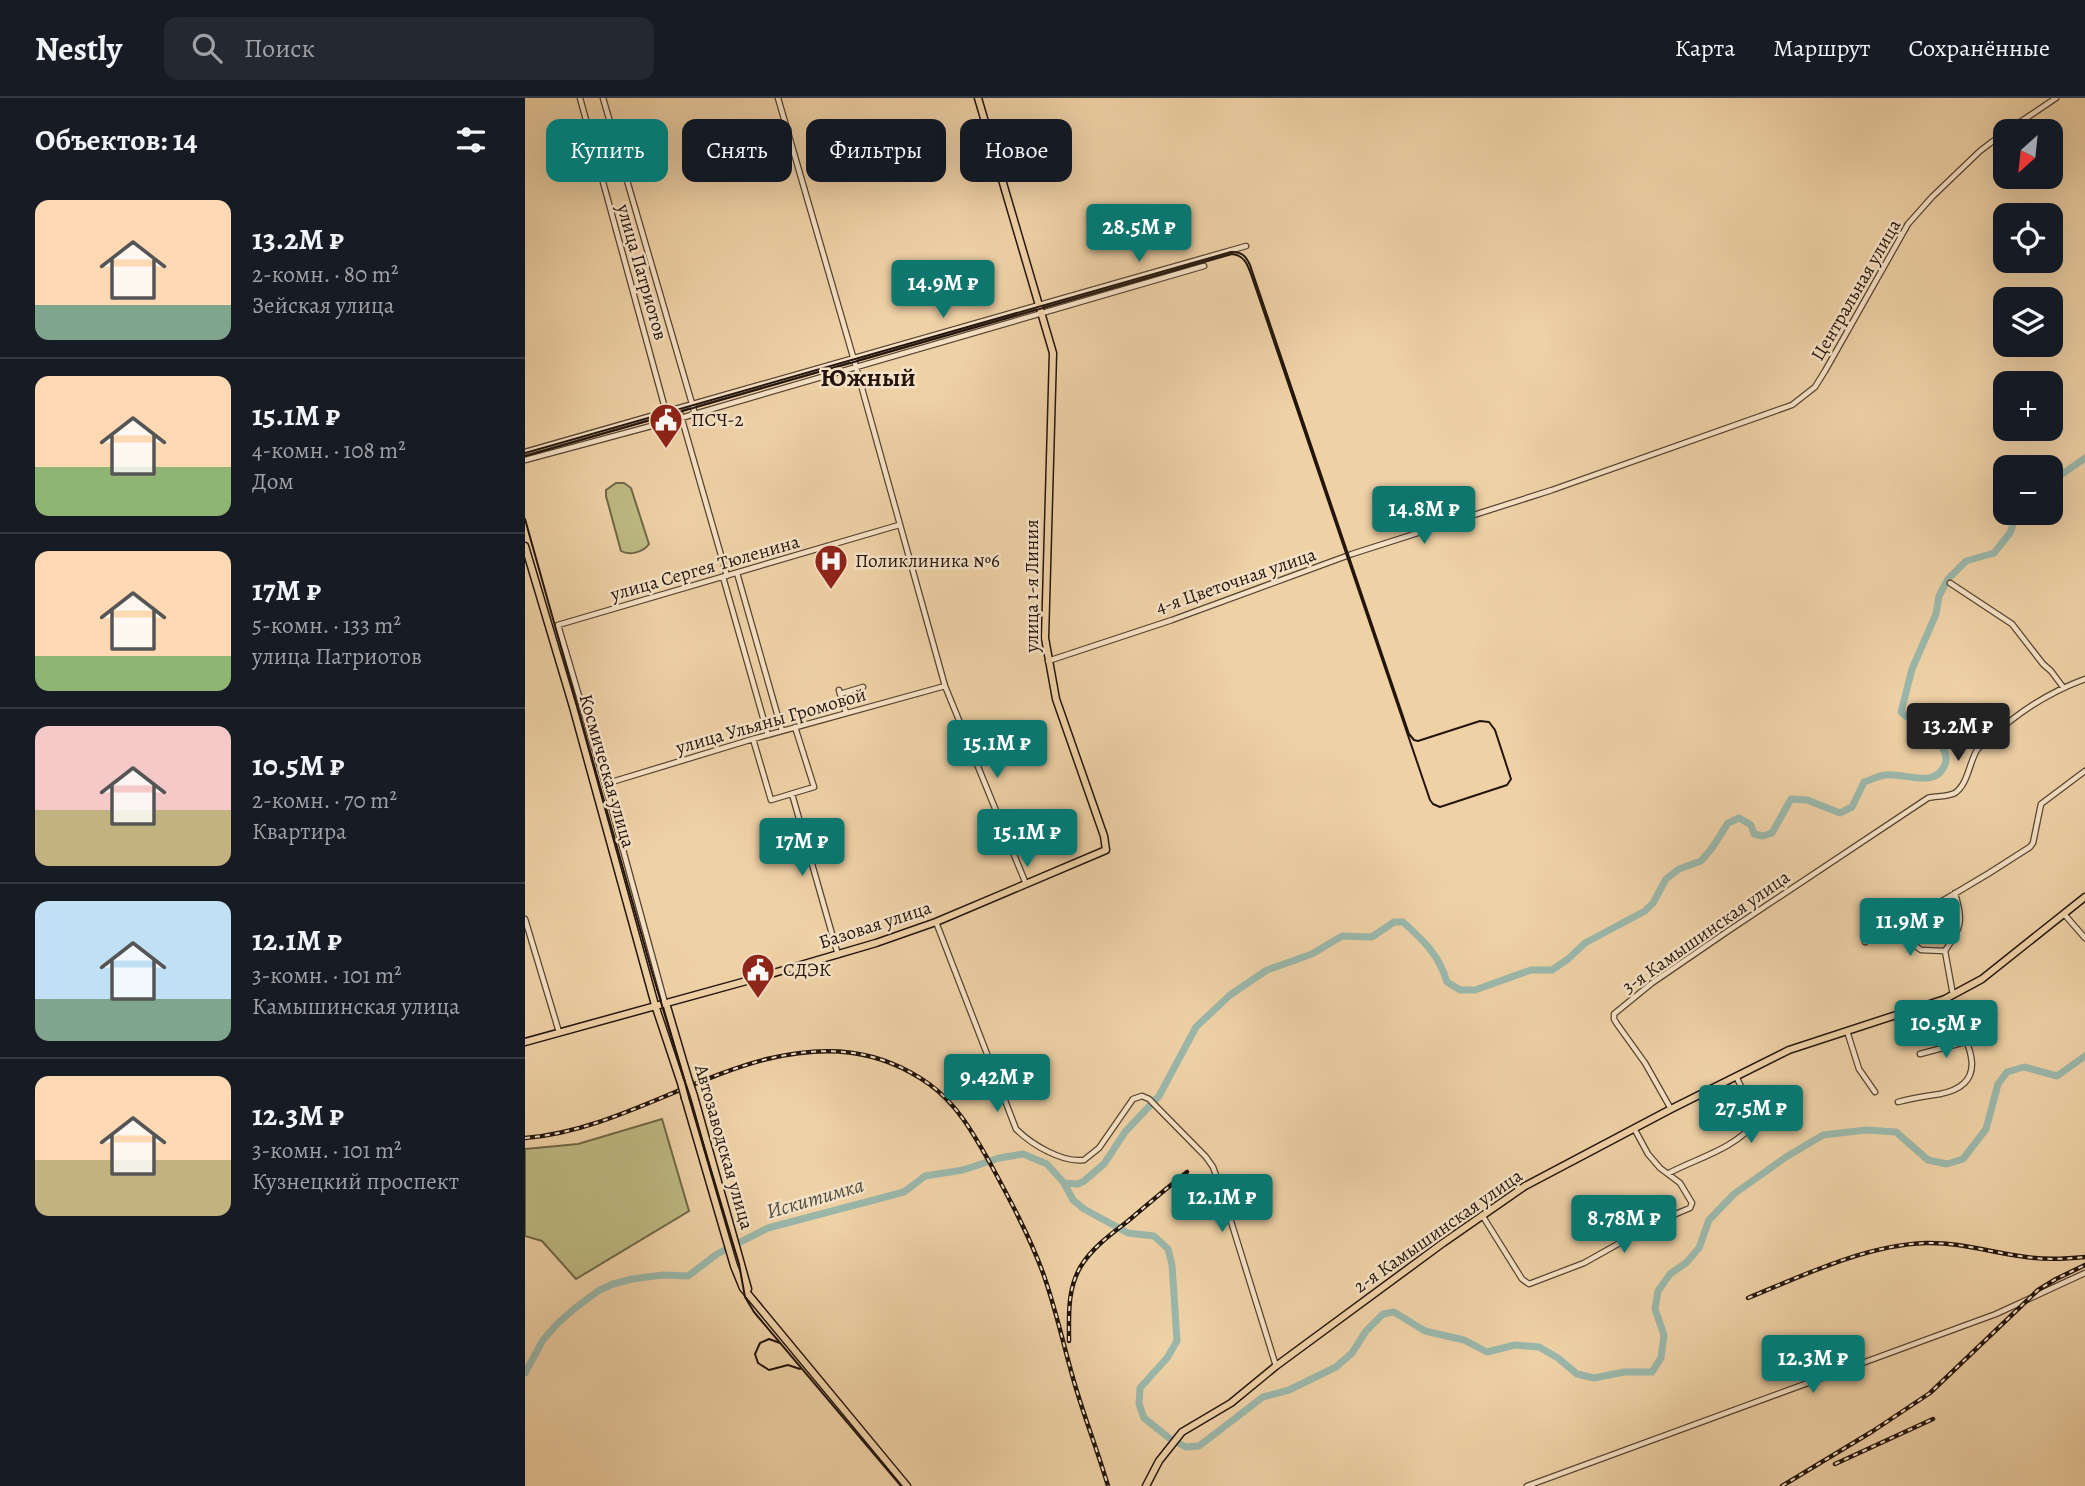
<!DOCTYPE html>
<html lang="ru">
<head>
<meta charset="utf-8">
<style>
  :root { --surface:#171b24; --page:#242831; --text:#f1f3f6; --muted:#9ea1a6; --line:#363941; --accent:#0f766e }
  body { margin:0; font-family:Alegreya,serif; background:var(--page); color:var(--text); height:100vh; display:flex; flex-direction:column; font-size:26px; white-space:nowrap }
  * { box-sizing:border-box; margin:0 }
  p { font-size:23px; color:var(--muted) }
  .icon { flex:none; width:38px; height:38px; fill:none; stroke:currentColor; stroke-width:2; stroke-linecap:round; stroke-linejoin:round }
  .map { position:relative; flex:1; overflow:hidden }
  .details { display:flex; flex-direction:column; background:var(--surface); width:525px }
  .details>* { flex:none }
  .guide { position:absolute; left:21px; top:21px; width:665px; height:63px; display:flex; gap:14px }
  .needle { width:46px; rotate:207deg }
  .tools { position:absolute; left:1468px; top:21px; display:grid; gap:14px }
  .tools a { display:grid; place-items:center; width:70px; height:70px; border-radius:14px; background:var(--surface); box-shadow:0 7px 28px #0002; font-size:35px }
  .price { position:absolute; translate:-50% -60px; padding:0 16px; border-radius:7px; background:var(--accent); color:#fff; font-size:23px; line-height:46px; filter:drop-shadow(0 2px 4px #0008) }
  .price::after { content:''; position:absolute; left:50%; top:42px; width:21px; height:16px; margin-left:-10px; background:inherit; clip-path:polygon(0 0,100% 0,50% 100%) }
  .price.on { background:#222; color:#fff }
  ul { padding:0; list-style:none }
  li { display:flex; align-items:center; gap:21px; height:175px; padding:0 35px }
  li+li { border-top:2px solid var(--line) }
  li span { display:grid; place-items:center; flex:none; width:196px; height:140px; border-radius:14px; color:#555 }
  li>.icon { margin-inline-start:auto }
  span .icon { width:84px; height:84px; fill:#fffc; stroke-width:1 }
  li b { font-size:30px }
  h2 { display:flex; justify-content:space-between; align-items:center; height:84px; padding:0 35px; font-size:30px }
  .chip { padding:0 24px; border-radius:14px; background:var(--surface); box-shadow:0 7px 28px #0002; font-size:24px; line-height:63px }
  .chip.on { background:var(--accent); color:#fff }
  header { display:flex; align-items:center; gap:42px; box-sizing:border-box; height:98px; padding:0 35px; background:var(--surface); border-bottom:2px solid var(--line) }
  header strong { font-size:33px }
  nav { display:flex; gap:38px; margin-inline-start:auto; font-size:24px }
  .search { width:490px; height:63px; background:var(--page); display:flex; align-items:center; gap:18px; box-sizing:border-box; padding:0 24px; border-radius:14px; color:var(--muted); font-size:26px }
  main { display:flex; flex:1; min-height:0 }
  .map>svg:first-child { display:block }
</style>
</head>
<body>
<header>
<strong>Nestly</strong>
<div class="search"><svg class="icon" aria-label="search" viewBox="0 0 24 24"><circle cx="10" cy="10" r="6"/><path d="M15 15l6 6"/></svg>Поиск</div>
<nav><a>Карта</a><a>Маршрут</a><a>Сохранённые</a></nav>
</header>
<main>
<section class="details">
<h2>Объектов: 14<svg class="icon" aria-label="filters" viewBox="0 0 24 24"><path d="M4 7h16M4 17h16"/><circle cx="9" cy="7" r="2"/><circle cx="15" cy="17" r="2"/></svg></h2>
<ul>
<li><span style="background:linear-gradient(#ffd9b3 75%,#7fa58c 0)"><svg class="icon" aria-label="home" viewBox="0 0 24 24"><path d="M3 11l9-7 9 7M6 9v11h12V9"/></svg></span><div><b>13.2M ₽</b><p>2-комн. · 80 m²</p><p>Зейская улица</p></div></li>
<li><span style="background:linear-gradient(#ffd9b3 65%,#8fb573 0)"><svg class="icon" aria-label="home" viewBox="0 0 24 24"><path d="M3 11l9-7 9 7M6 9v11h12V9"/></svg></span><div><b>15.1M ₽</b><p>4-комн. · 108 m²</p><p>Дом</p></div></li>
<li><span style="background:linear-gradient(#ffd9b3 75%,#8fb573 0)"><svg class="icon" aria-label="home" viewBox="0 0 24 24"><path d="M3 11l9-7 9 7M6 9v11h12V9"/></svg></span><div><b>17M ₽</b><p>5-комн. · 133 m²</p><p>улица Патриотов</p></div></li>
<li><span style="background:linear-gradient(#f6c9c9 60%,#c2b280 0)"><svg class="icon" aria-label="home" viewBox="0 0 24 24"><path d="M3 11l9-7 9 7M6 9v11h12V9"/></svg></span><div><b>10.5M ₽</b><p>2-комн. · 70 m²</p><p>Квартира</p></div></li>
<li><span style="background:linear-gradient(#bfe0f5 70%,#7fa58c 0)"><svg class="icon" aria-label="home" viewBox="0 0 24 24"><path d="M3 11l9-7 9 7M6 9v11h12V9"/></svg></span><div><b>12.1M ₽</b><p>3-комн. · 101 m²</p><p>Камышинская улица</p></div></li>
<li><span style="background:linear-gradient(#ffd9b3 60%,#c2b280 0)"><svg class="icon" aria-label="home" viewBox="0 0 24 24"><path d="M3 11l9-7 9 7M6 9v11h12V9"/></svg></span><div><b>12.3M ₽</b><p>3-комн. · 101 m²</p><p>Кузнецкий проспект</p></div></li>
</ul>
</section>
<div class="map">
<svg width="1560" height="1388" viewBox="0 0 1560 1388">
  <rect width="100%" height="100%" fill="#efd1a6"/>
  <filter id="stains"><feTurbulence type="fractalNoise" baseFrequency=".00286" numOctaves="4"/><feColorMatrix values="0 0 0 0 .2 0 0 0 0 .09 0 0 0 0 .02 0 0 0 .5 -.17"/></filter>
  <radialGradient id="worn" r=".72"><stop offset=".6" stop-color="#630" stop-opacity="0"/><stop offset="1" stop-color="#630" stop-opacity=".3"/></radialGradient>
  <!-- green -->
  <path fill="#beba83" stroke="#706848" stroke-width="2" d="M91,385H99L106,390L124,446C119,454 104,458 96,453L81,398V392Z
    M137,1021L164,1113L51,1181L17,1143L0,1138V1051L53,1046Z"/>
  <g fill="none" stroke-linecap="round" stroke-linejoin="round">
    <!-- river -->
    <path stroke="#9ab7aa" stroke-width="7" d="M1526,384L1560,360
      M539,1085L553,1086L559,1083L579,1066L600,1034L634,998L671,929L705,897L742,872L787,856L817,838L847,839L869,824H878C899,843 914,857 922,884L935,892H950L1006,872H1027L1043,861L1060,845L1120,813L1128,805L1141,781L1154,771L1176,763L1187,750L1203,725L1214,720L1226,727L1229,736L1238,738L1247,735L1266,701L1282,702L1315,715L1327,709L1339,684C1345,682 1353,678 1360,677C1378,674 1411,692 1420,666C1424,656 1415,645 1407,638C1397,629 1386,623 1376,614L1387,571L1411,516L1414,498L1423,481L1441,463L1469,455L1485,435L1492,415
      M0,1275L18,1242L32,1226L49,1211L73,1193L88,1186L107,1181L138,1177L163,1178L192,1156L243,1130L379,1094L400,1078L438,1072L474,1060L498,1056L522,1066L539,1085L548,1102L559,1111L603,1135L629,1138L643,1151L647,1167L652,1243L642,1260L615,1290L614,1306L619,1320L644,1340L661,1349L674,1348L738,1299L764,1292L811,1269L827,1255L841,1233L858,1216L869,1214L900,1233L939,1242L962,1254L990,1247L1014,1249L1033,1260L1052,1276L1069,1280L1099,1274H1127L1136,1260L1139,1237L1130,1211L1133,1193L1145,1176L1161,1165L1174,1150L1184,1122L1209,1096L1261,1059L1298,1037L1341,1032L1371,1034L1403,1062L1422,1066L1438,1061L1461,1031L1473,986L1482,974L1499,969L1532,978L1560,958"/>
    <defs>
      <path id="minor" d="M55,0L141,314
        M78,0L170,316
        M253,0L331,269L420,588L501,786
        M1482,33L1531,0
        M154,311L202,478
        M0,354L721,148
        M0,362L156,320L679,168
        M212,475L257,633
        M198,479L243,637
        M1425,485L1487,526L1518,566L1526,573L1538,589
        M523,563L647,522L827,456L1027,392L1267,307L1290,289L1300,273L1383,126L1407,99L1455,53L1480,34
        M314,592L321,615
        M315,596L338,589
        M228,641L246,702L289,689L270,629
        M80,686L228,641L420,588
        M267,696L313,857
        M1539,816L1560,840
        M0,821L34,934
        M411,824L491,1031C506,1046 537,1065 559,1062L574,1050L608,1001L617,998L624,1001L681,1059L688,1069L695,1088L751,1268
        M1377,826L1392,849L1396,852L1420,853
        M1340,844C1397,816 1452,784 1505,749L1508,745L1516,706L1560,673
        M1428,897L1420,853C1437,827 1438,825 1430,795
        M140,905L80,686L33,527L374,427
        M1322,933L1334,971L1350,994
        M1395,956L1440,944
        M1373,1004C1387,1000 1401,998 1415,996C1474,984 1436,934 1420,901
        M1146,1011L1120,965L1092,926L1089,921V916L1127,885L1203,833L1403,700C1411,698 1422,699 1430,695C1443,686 1444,665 1452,652C1455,648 1460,644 1464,641C1492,615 1524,594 1560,581
        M1144,1075C1175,1059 1209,1051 1232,1023L1211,978
        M957,1117L997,1181L1004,1186L1059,1165L1134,1123L1165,1110L1167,1105L1155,1085L1135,1070L1123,1056L1110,1032
        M1002,1388L1471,1216L1560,1175"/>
      <path id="major" d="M0,448L48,609L130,907L156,985
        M141,905L164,983
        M0,944L225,882L351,845L411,824L581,752L579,738L531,601L520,540L528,255L453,0
        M169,998L223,1191
        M160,1000L209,1168L218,1190L382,1388
        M621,1388L634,1363L657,1334L706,1305L751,1268L918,1145L1000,1088L1146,1011L1264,952L1420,901L1457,881L1560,799"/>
    </defs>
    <!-- minor casing -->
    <use href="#minor" stroke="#564432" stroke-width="7"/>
    <!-- major casing -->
    <use href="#major" stroke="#23150c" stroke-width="9"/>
    <!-- minor -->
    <use href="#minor" stroke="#f5e1c5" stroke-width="4.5"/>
    <!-- major -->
    <use href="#major" stroke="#efd1a6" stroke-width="6"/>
    <!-- tram -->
    <path stroke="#23150c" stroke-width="2" d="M0,355L706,154C716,153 721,158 725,167L884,636L889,642L893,643L955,623L964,624L970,632L986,681L982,687L979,688L915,709L908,706L905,702L727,179C723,168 720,157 707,156L0,358
      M0,421L127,874L214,1166L220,1199L229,1214L376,1388
      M255,1245L244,1241L235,1245L230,1256L233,1265L244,1272L263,1267L275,1271"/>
    <defs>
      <path id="rail" d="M0,1040C85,1033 160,982 242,961C301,947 353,950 404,986C432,1006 448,1035 465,1065C484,1100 504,1137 518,1175C531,1211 539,1250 550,1287C560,1321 573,1354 583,1388
        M1223,1200C1279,1177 1341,1147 1401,1145C1435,1144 1468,1155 1501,1159C1521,1162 1540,1161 1560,1159
        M544,1243C544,1218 542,1191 556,1168C567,1150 586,1136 603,1123C623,1106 642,1090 662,1074
        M1310,1366L1408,1321
        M1257,1388L1348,1333L1405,1295L1513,1192L1531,1181L1560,1167"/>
    </defs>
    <!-- rail casing -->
    <use href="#rail" stroke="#23150c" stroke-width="4.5"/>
    <!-- rail -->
    <use href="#rail" stroke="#f5e1c5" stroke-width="2" stroke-dasharray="5" stroke-linecap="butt"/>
    <defs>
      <path id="major-bridge" d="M164,983L169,998
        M156,985L160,1000"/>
    </defs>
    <!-- major-bridge casing -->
    <use href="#major-bridge" stroke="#23150c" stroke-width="9" stroke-linecap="butt"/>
    <!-- major-bridge -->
    <use href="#major-bridge" stroke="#efd1a6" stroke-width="6"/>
  </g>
  <!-- icons -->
  <defs>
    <symbol id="civic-pin" viewBox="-11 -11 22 30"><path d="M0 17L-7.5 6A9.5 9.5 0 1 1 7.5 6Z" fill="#8f2418" stroke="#f5e1c5"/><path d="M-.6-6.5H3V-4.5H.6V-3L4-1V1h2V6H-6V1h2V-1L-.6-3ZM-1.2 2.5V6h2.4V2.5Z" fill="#fff"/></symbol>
    <symbol id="hospital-pin" viewBox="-11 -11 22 30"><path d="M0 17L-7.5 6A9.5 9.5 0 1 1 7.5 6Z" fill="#8f2418" stroke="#f5e1c5"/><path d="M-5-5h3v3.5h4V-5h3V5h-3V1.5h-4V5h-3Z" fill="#fff"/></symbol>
  </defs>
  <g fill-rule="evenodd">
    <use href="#civic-pin" x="122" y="303" width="38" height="52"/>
    <use href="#hospital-pin" x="287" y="444" width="38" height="52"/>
    <use href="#civic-pin" x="214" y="853" width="38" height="52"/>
  </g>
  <g text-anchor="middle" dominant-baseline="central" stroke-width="5" stroke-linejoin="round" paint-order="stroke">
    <!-- street labels -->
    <g font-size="19" fill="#23150c" stroke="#f5e1c5">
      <text transform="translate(117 174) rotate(74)">улица Патриотов</text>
      <text transform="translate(1331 192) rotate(-60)">Центральная улица</text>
      <text transform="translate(180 470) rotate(-16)">улица Сергея Тюленина</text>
      <text transform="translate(711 483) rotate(-19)">4-я Цветочная улица</text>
      <text transform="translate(507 488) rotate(-90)">улица 1-я Линия</text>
      <text transform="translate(246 623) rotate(-16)">улица Ульяны Громовой</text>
      <text transform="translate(82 673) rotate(74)">Космическая улица</text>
      <text transform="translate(350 827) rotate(-18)">Базовая улица</text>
      <text transform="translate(1181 834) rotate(-35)">3-я Камышинская улица</text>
      <text transform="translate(199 1049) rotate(74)">Автозаводская улица</text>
      <text transform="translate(913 1133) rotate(-35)">2-я Камышинская улица</text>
    </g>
    <!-- poi labels -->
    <g font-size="19" fill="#23150c" stroke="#f5e1c5" text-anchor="start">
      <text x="166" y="322">ПСЧ-2</text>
      <text x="330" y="463">Поликлиника №6</text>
      <text x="258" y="872">СДЭК</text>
    </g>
    <!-- water labels -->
    <g font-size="21" font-style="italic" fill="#4d4e43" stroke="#f5e1c5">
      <text transform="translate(290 1100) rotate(-16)">Искитимка</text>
    </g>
    <!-- district labels -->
    <g font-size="26" font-weight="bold" fill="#23150c" stroke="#f5e1c5">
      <text x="343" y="279">Южный</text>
    </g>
  </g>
  <rect width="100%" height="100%" filter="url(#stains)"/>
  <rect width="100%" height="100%" fill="url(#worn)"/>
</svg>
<div class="tools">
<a><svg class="needle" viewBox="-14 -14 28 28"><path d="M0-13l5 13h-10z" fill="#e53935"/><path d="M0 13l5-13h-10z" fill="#9ea1a6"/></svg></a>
<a><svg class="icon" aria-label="locate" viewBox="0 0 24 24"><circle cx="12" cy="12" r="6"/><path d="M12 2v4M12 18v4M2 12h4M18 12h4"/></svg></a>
<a><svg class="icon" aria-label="layers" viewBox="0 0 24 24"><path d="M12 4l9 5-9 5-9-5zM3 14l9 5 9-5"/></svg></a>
<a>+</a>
<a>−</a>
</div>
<b class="price" style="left:614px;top:166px">28.5M ₽</b>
<b class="price" style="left:418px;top:222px">14.9M ₽</b>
<b class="price" style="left:899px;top:448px">14.8M ₽</b>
<b class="price on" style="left:1433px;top:665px">13.2M ₽</b>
<b class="price" style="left:472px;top:682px">15.1M ₽</b>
<b class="price" style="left:502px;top:771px">15.1M ₽</b>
<b class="price" style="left:277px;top:780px">17M ₽</b>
<b class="price" style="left:1385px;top:860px">11.9M ₽</b>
<b class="price" style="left:1421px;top:962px">10.5M ₽</b>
<b class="price" style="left:472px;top:1016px">9.42M ₽</b>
<b class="price" style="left:1226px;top:1047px">27.5M ₽</b>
<b class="price" style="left:697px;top:1136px">12.1M ₽</b>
<b class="price" style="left:1099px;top:1157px">8.78M ₽</b>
<b class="price" style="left:1288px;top:1297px">12.3M ₽</b>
<div class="guide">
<a class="chip on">Купить</a>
<a class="chip">Снять</a>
<a class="chip">Фильтры</a>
<a class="chip">Новое</a>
</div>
</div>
</main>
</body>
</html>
